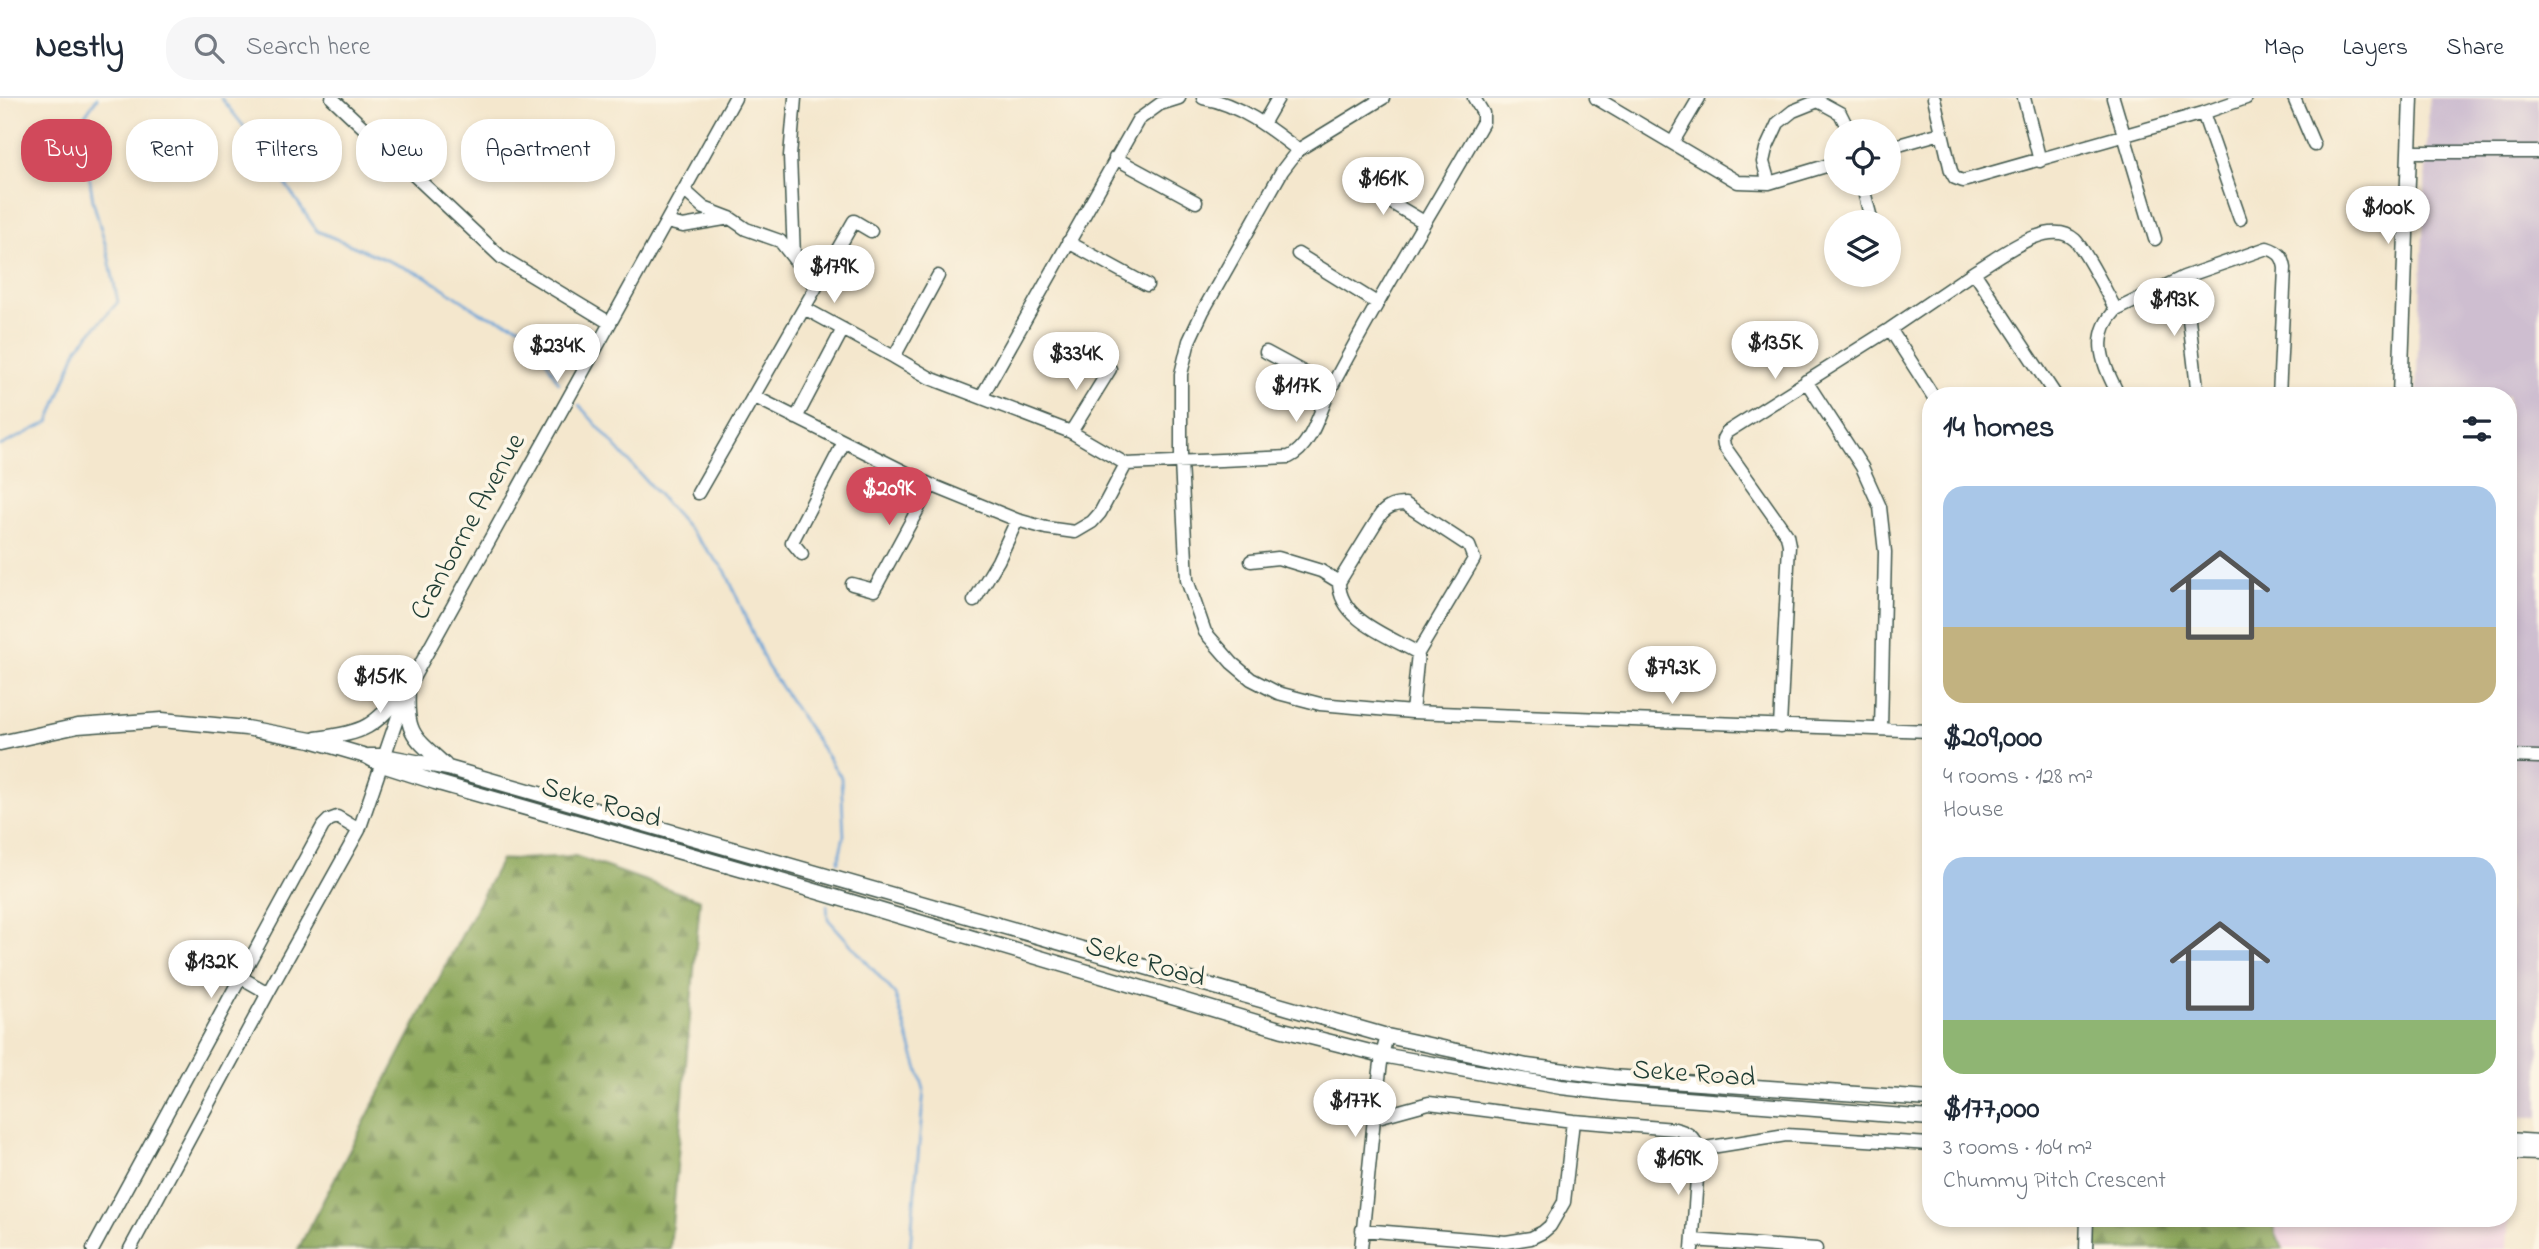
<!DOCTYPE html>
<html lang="en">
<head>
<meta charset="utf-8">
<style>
  :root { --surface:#fff; --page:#f6f6f7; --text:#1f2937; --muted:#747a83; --line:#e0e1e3; --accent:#d1495b }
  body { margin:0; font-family:"Indie Flower",sans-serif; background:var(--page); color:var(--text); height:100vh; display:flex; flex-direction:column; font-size:26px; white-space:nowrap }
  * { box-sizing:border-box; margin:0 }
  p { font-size:23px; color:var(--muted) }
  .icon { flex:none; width:38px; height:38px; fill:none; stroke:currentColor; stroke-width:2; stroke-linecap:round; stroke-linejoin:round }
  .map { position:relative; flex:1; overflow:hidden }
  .sheet { position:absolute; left:1922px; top:289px; width:595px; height:840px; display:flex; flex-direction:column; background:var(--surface); border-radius:28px; box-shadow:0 4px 10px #0003 }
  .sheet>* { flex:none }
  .top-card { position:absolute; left:21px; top:21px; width:665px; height:63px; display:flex; gap:14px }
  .fabs { position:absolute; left:1824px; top:21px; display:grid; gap:14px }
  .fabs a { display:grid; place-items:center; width:77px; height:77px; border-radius:50%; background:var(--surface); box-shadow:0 4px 10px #0003; font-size:35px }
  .price { position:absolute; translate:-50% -60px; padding:0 16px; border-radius:24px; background:#fff; color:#222; font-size:23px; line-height:46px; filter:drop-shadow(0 2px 4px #0008) }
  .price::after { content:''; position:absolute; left:50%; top:42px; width:21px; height:16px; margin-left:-10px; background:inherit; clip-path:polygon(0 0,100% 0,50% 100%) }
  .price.selected { background:var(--accent); color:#fff }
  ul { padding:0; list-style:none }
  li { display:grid; align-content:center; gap:14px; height:371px; padding:0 21px }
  li span { display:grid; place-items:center; height:217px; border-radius:21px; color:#555 }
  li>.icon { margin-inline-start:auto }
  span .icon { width:126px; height:126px; fill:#fffc; stroke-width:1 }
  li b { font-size:30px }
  h2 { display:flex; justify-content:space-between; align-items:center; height:84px; padding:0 21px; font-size:30px }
  .chip { padding:0 24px; border-radius:28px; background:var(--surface); box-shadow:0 4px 10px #0003; font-size:24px; line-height:63px }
  .chip.selected { background:var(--accent); color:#fff }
  header { display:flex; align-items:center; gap:42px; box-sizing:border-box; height:98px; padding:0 35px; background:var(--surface); border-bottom:2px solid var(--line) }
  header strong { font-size:33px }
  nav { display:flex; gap:38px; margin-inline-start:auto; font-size:24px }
  .search { width:490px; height:63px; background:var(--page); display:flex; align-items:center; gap:18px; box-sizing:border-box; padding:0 24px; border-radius:28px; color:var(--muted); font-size:26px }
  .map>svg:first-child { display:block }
</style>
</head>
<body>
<header>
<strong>Nestly</strong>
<div class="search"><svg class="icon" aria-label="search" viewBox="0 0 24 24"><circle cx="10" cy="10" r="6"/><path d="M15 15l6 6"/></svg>Search here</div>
<nav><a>Map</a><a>Layers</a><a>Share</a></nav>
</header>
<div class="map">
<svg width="2539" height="1151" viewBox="0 0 2539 1151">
  <defs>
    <pattern id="forest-firs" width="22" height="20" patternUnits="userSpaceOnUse" patternTransform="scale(1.75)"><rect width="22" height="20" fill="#8aa659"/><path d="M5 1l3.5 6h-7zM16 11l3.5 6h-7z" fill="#70884a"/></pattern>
  </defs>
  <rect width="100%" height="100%" fill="#fcf5e5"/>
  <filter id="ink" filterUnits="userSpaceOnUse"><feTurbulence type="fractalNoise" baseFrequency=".0143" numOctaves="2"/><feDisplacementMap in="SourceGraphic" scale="14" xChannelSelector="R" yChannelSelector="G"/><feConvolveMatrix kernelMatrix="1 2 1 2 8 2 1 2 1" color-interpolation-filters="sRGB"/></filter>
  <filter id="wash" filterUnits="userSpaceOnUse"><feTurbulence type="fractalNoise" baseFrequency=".00686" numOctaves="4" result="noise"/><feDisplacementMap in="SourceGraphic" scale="28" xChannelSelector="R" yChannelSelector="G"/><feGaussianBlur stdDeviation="1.57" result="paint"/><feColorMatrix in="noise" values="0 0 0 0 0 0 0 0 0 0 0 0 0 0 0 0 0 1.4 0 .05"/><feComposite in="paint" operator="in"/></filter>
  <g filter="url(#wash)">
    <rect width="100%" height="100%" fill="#f4e7cd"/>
    <!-- built -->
    <path fill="#f1d0e2" d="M2508,1080H2510L2507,1151H2091L2094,1120H2508Z"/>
    <!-- industrial -->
    <path fill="#cebed0" d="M2429,0H2539V1019H2508V298L2416,297Z"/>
    <!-- forest -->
    <path fill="url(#forest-firs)" stroke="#547246" stroke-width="2" d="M575,758L700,802L670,1151H298L501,762Z
      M2093,1120H2274L2275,1133L2283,1151H2095Z"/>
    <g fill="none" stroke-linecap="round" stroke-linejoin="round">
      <!-- stream -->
      <path stroke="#68a2d7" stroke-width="2.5" d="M221,0L262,51L317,133L425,178L481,215L528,231L559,285
        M579,307L725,472L767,568L841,679L844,737L838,764
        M0,348L49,324L78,249L118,204L108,156L93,103L81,23L97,0
        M827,807L828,821L895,896L924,991L910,1151"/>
    </g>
  </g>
  <g filter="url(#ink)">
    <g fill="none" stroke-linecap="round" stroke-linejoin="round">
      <defs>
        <path id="minor" d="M332,0L501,159L610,225
          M1203,0C1239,6 1270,30 1298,52
          M1383,0L1298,52L1282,73L1203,213L1189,243L1181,276V364L1187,482L1205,534L1232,565L1251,581L1278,595L1320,606L1412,614L1930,633
          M1596,0L1738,84L1769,85L1836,65
          M1934,0L1951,73L1955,80L1963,83L2203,15L2246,0
          M2024,0L2040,63
          M2113,0L2155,141
          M2294,0L2314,47
          M2203,15L2240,121
          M1263,26L1278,0
          M1673,44L1699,0
          M1888,50L1941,35
          M2409,54H2539
          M1115,60L1196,104
          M1769,85L1763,64L1766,51L1778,25L1793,13L1818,3L1840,15L1849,33
          M1360,86L1424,124
          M1862,86L1872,124
          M685,93L704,110L730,120L746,131L780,143L815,188
          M667,124L683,128L730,120
          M871,133L854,123L804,210L894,259
          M1068,144L1147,187
          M1298,156L1377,205
          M794,158L790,58L795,0
          M1974,174C1998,160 2049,118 2075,142C2086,153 2107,196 2116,212L2184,179L2267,150C2279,154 2283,158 2285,170L2279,298
          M938,178L894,259L930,280L1071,334L1126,366L1289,359C1313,348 1320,310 1332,288C1379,198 1433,112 1483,24V15L1474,0
          M2184,179L2198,298
          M2116,212C2089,239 2104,268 2119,298
          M1890,231L1933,298
          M1266,254L1331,289
          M1806,283L1862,369L1880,409L1885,454L1881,631
          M753,298L931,387L1017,422L1046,430L1075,434L1092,424L1100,415L1126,366
          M982,298L1138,22L1160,6L1179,0
          M796,320L843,231
          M1071,334L1110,271
          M698,395L804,210
          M802,456L792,444L844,344
          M1251,463L1278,460L1321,473L1339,484
          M852,486L874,492L931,387
          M974,503L998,463L1017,422
          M1412,614L1418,555L1474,461L1469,448L1405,406C1395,406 1388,408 1381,416L1339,484C1339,522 1389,538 1418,555
          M1780,629L1789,447L1787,437L1724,348L1723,341L1727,334L1890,231L1974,174L2056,298
          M2508,658L2539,659
          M242,880L268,895
          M1374,1020L1429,1005L1573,1023L1675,1031C1688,1034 1694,1039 1699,1051L1786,1037L1930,1046
          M1362,1132L1506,1144L1531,1140L1543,1134L1550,1128L1564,1104L1573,1023
          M1693,1142L1816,1151
          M93,1151L323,728L329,722L337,719L359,732
          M130,1151L268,895L359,732L408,589L735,0
          M1361,1151L1374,1020L1382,957L1387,938
          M1692,1151L1699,1051
          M2086,1151L2087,1120"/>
        <path id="major" d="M2400,298L2411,0
          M408,589C406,635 411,637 445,667
          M316,641C371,633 372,629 408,589
          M0,645L78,628L162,622L246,630L311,642L366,658L382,667L435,684L754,775L1283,932L1382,957L1561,989L1621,996L1930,1020
          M369,658H384L448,670L1387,938L1527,968L1612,979L1930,1001
          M2508,1042L2539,1044
          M2508,1054L2539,1055"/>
      </defs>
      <!-- minor casing -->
      <use href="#minor" stroke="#3f564b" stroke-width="15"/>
      <!-- major casing -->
      <use href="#major" stroke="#3f564b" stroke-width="17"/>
      <!-- minor -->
      <use href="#minor" stroke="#fff" stroke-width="12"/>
      <!-- major -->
      <use href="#major" stroke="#fff" stroke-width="14"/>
    </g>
  </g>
  <g text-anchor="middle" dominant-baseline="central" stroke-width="7" stroke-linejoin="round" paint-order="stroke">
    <!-- street labels -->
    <g font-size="28" fill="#1f3d34" stroke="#fcf5e5">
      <text transform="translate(469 429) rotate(-61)">Cranborne Avenue</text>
      <text transform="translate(601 706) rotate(16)">Seke Road</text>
      <text transform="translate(1145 865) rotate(16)">Seke Road</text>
      <text transform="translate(1694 977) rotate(4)">Seke Road</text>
    </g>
  </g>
</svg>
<div class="fabs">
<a><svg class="icon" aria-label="locate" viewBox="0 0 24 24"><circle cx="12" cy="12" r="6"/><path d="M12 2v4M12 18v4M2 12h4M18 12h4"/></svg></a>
<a><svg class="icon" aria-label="layers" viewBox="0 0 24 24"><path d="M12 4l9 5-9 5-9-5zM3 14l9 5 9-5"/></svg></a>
</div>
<b class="price" style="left:1383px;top:119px">$161K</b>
<b class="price" style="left:2388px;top:148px">$100K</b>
<b class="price" style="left:834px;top:207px">$179K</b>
<b class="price" style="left:2174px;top:240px">$193K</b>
<b class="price" style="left:1775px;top:283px">$135K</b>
<b class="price" style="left:557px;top:286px">$234K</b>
<b class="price" style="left:1076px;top:294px">$334K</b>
<b class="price" style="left:1296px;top:326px">$117K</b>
<b class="price selected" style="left:889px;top:429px">$209K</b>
<b class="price" style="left:1672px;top:608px">$79.3K</b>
<b class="price" style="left:380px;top:617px">$151K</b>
<b class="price" style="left:211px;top:902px">$132K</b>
<b class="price" style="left:1355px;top:1041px">$177K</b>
<b class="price" style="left:1678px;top:1099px">$169K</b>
<div class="top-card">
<a class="chip selected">Buy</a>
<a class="chip">Rent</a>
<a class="chip">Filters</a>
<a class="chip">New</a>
<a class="chip">Apartment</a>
</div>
<section class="sheet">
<h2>14 homes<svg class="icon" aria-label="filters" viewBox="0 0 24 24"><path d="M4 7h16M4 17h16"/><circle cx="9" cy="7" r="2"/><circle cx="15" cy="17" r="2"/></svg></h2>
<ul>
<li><span style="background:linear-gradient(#a9c7e8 65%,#c2b280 0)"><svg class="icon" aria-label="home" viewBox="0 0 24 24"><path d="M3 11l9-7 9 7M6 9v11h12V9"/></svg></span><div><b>$209,000</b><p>4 rooms · 128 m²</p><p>House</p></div></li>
<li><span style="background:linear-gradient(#a9c7e8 75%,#8fb573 0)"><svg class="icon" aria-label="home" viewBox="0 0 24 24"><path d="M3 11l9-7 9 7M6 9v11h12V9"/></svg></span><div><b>$177,000</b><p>3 rooms · 104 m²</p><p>Chummy Pitch Crescent</p></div></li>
</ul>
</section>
</div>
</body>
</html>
